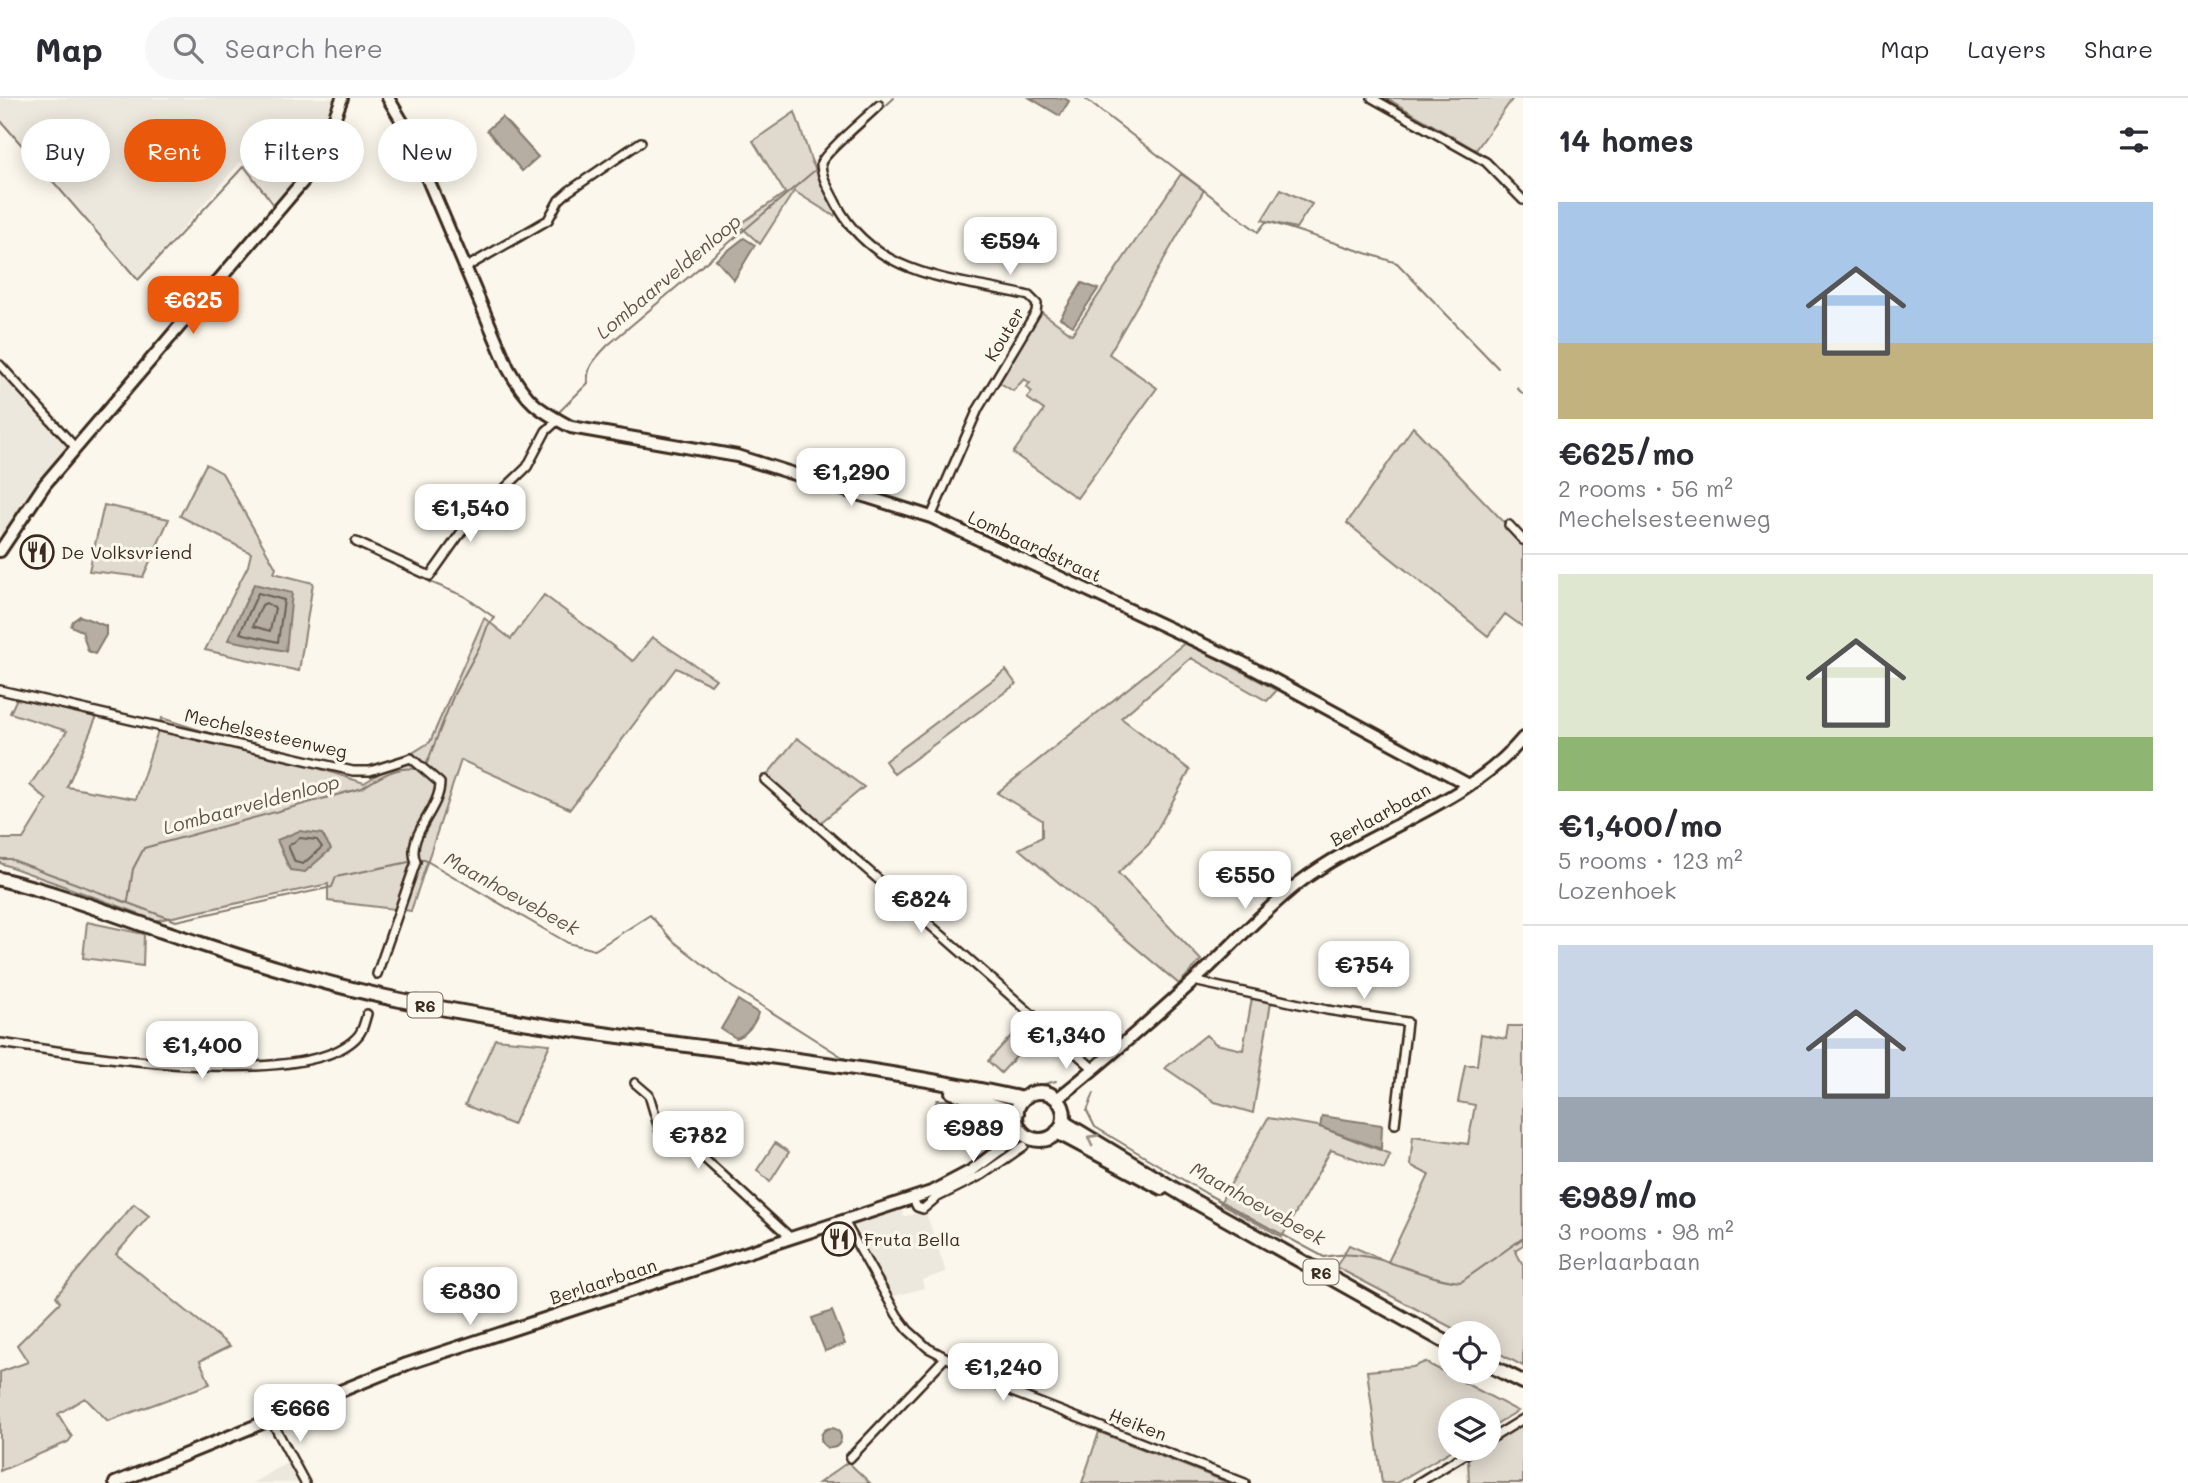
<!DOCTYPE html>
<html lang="en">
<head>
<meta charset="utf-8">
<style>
  :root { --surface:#fff; --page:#f7f7f7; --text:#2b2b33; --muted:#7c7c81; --line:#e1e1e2; --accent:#ea580c }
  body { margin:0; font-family:Mali,sans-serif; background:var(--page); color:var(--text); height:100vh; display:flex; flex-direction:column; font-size:26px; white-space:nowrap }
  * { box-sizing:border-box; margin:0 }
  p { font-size:23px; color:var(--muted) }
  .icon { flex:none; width:38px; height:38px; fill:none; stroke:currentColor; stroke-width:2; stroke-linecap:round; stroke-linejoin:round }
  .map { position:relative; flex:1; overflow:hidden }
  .side { display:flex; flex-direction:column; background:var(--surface); width:665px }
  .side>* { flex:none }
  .guide { position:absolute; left:21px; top:21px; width:665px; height:63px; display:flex; gap:14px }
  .fabs { position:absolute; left:1438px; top:1223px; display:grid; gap:14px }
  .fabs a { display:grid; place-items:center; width:63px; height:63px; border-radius:50%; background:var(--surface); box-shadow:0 4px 18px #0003; font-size:35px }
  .price { position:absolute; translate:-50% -60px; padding:0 16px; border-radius:14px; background:#fff; color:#222; font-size:23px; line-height:46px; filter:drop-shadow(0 2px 4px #0008) }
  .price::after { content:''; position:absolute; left:50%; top:42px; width:21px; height:16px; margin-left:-10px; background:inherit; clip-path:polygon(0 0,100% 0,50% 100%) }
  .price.active { background:var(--accent); color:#fff }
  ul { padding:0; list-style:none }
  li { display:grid; align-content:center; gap:14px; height:371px; padding:0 35px }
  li+li { border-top:2px solid var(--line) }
  li span { display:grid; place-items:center; height:217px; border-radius:0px; color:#555 }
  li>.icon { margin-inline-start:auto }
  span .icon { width:126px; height:126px; fill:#fffc; stroke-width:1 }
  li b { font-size:30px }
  h2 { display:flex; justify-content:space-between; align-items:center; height:84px; padding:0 35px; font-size:30px }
  .tag { padding:0 24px; border-radius:32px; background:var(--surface); box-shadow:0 4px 18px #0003; font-size:24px; line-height:63px }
  .tag.active { background:var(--accent); color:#fff }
  header { display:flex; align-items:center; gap:42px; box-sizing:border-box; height:98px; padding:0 35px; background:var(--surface); border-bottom:2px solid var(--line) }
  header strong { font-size:33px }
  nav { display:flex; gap:38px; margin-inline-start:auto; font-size:24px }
  .search { width:490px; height:63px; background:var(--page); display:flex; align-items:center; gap:18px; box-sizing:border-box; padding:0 24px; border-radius:38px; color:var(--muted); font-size:26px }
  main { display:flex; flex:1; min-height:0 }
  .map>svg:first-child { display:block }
</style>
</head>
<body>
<header>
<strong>Map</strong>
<div class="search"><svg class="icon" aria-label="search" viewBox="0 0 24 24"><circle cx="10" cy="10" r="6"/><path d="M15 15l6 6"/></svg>Search here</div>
<nav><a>Map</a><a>Layers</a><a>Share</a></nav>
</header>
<main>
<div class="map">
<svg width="1523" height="1385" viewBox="0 0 1523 1385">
  <rect width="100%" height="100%" fill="#fbf7ec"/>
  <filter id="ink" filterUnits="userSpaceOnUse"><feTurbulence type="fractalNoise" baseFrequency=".0143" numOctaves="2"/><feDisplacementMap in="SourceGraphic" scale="14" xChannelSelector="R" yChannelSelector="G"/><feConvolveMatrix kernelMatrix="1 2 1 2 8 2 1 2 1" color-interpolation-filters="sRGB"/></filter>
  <g filter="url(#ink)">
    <!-- built -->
    <path fill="#ede8dd" d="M0,0H333L316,47L302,73L276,107L241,63L137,183L0,23Z
      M0,265L76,350L0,456Z
      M901,1111L904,1118L926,1114L946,1174L922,1182L924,1190L892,1199L855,1127Z
      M292,1361L305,1385H252L285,1366Z"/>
    <!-- green -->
    <path fill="#dfd9ce" stroke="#8d8276" stroke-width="2" d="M1386,0H1513L1476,52Z
      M795,14L811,62L836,114L834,118L794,93L760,146L739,127L785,95L753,43Z
      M1181,76L1204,92L1109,256L1157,290L1077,400L1013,355L1044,312L1027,300L1032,294L1026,289L1030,285L1024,281L1013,293L997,283L1040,213L1072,236Z
      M1281,91L1312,106L1296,130L1262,122Z
      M1413,329L1523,444V529L1505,516L1488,538L1347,425Z
      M206,366L222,375L276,470L274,475L313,485L299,573L205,552L248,468L251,455L180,418Z
      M104,407L169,421L143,479L89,473Z
      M544,497L633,563L652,539L716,581L711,587L676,570L570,711L461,662L411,813L328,803V786L140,826L138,815L0,765V741H23L47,702L30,687L67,633L10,615L18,598L97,618L67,689L136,701L162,620L364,685L430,644L484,520L511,541Z
      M1186,544L1277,592L1267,603L1191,560L1121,620L1190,672L1149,746L1118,775L1201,862L1179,886L1019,751L1042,739V722L997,695Z
      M1006,572L1016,586L894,676L885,663Z
      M797,640L864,689L820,725L767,677Z
      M87,824L144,836L143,868L83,860Z
      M1252,900L1271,904L1253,1015L1215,1004L1165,970L1206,937L1216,946L1243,952Z
      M1508,928H1523V1147L1515,1152L1523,1167V1268L1489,1250V1236L1462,1235L1336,1169L1349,1147L1388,1164L1429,1077L1410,1067L1413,1038L1468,1046L1475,1007L1458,1004L1465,967H1477L1481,936L1506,941Z
      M1013,936L1026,948L1001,975L988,963Z
      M495,941L550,946L513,1027L465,1007Z
      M1268,1020L1318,1028L1390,1056L1384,1071L1331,1052L1282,1139L1220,1105Z
      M775,1045L789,1054L770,1084L757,1072Z
      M134,1106L149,1118L116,1156L230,1248L200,1263L210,1286L108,1323L85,1300L58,1316L72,1339L68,1344L0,1373V1274L28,1264L17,1247L60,1204L56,1198Z
      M1425,1264L1518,1313L1489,1330V1312H1451V1351H1454L1396,1385H1382L1367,1273L1413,1269Z
      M1523,1326V1385H1469L1468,1359L1481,1351H1489V1346Z
      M1099,1334L1229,1385H1082Z
      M848,1364L870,1385H819Z"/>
    <!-- water -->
    <path fill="#b6aea2" stroke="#85796d" stroke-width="2" d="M1030,0H1064L1069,3L1060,18Z
      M502,19L538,59L522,73L487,32Z
      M744,140L755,147L734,182L716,162Z
      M1082,185L1098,191L1073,228L1060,220Z
      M254,486L292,495L286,553L228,542Z
      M80,518L106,528V537L95,556L88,553L82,533L71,528L73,523Z
      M299,733L322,736L331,751L305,774L290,772L277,742Z
      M738,902L758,915C756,925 745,938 736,940L721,931Z
      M937,1002C954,1002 991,1007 998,1024L994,1031L966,1027L933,1012Z
      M1322,1018L1382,1027L1381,1051L1320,1029Z
      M832,1213L845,1246L825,1253L812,1220Z
      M821 1340a10 10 0 1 1 20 0a10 10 0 1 1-20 0Z"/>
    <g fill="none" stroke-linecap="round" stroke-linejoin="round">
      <!-- shore -->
      <path stroke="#6c5f53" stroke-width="2" d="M258,495L284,502L278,544L240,535Z
        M266,505L275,510L270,533L253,528L262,507Z
        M300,740L317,742L322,749L303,766L295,764L288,748Z"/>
      <!-- stream -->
      <path stroke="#85796d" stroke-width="2" d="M1084,0L1258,134L1265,125L1270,124L1397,165L1498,270
        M0,22L138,182L244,68L274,107
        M826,63L894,0
        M1517,290L1523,296
        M558,315L588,285C586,268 597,259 608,247L814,73
        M522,369L548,325
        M461,427L478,411
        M443,452L455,436
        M427,665L454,596L481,546L488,527L495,520L464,498L430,484
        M0,761H10L176,823L332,789L336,779L414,763
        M420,762H425L568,845L595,852L650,817L672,842L732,889L847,962L952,979L1018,993L1056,983
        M128,803L133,771L144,750L362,690C379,679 399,666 420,672
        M1094,995L1087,1013L1095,1029L1207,1096L1324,1159C1372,1147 1414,1180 1461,1184L1523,1140"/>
      <defs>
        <path id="street" d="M1372,0L1486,64L1523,102
          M879,7C866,20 826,53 821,65C821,79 830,93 836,105C875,181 955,180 1029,198L1037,206L1036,214L978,311L931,419
          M465,170L548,122L559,102L569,93L641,44
          M0,267L76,350
          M1509,427L1523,442
          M356,444L430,478L465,429L527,369L546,333L558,322
          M0,592L353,673H370L411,660L440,685C440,712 405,738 416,764L377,876
          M765,682L1094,971
          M1193,883L1327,912L1407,924L1395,1026
          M0,945C74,955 301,995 356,940C363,934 364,925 367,916
          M635,985L649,997L660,1034L690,1047L791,1140
          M913,1101L917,1109L923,1111L936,1100L982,1077L1024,1048
          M844,1123L897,1217L908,1232L928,1250L1012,1294L1245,1385
          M270,1320L305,1385
          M1489,1342L1523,1321
          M850,1360L945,1260
          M1418,1385L1474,1351"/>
        <path id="secondary" d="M388,0L406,30L508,270C527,304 537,311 571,329L737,358L931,419L1241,564L1467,686
          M0,453L45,386L305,81L323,50L342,0
          M1057,1001C1110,959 1160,914 1210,868C1239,840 1268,809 1300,784C1368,732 1468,707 1523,640
          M115,1385L407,1266L931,1094L971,1073L1023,1034"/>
        <path id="primary" d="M0,781C53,794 105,813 156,831C237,858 317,885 400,902C606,945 818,955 1023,1001
          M952,994L1017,1015
          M1016 1018a24 24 0 1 1 48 0a24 24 0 1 1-48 0Z
          M1063,1024L1192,1102L1451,1247
          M1057,1034L1162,1090
          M1489,1267L1523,1284"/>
      </defs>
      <!-- street casing -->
      <use href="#street" stroke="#3b2a1e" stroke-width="12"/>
      <!-- secondary casing -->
      <use href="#secondary" stroke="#3b2a1e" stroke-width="16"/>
      <!-- primary casing -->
      <use href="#primary" stroke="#3b2a1e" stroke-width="18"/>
      <!-- street -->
      <use href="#street" stroke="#fbf7ec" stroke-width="7"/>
      <!-- secondary -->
      <use href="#secondary" stroke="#fbf7ec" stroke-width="10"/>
      <!-- primary -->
      <use href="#primary" stroke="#fbf7ec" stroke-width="12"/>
    </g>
    <!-- one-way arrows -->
    <defs><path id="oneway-chevron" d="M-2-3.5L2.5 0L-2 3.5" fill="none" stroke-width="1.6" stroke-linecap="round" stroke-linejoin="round" transform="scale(1.75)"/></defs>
    <use stroke="#9b9085" href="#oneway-chevron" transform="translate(1092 1041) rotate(-151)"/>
  </g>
  <!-- icons -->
  <defs>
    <symbol id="restaurant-ring" viewBox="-11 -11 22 22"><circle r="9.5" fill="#fbf7ec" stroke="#3b2a1e" stroke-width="1.5"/><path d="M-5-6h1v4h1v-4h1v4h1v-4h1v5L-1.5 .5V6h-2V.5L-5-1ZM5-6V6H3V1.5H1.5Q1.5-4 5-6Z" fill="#3b2a1e"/></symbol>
  </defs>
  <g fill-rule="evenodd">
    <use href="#restaurant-ring" x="18" y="435" width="38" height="38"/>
    <use href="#restaurant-ring" x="820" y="1122" width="38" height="38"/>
  </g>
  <g text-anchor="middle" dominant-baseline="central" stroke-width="6" stroke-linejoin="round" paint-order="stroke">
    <!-- shield labels -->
    <g fill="#fbf7ec" stroke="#75685c" stroke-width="2">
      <rect x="407.5" y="894.5" width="35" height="25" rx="5"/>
      <rect x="1303.5" y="1161.5" width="35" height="25" rx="5"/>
    </g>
    <g font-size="16" font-weight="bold" fill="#3b2a1e">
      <text x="425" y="907">R6</text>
      <text x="1321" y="1174">R6</text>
    </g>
    <!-- street labels -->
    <g font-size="18" fill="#3b2a1e" stroke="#fbf7ec">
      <text transform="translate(1004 236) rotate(-59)">Kouter</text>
      <text transform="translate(1035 448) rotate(25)">Lombaardstraat</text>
      <text transform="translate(266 635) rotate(13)">Mechelsesteenweg</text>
      <text transform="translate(1380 716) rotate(-29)">Berlaarbaan</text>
      <text transform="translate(603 1183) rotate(-18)">Berlaarbaan</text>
      <text transform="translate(1138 1326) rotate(21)">Heiken</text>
    </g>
    <!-- poi labels -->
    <g font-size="18" fill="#3b2a1e" stroke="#fbf7ec" text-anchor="start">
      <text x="61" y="454">De Volksvriend</text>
      <text x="864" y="1141">Fruta Bella</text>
    </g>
    <!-- water labels -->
    <g font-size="19" font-style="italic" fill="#605246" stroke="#fbf7ec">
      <text transform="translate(668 178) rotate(-40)">Lombaarveldenloop</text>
      <text transform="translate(251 706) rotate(-15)">Lombaarveldenloop</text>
      <text transform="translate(512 795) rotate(29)">Maanhoevebeek</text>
      <text transform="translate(1258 1105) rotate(29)">Maanhoevebeek</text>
    </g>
  </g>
</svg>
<div class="fabs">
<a><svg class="icon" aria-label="locate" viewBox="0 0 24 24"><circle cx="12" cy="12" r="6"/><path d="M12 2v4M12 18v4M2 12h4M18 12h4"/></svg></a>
<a><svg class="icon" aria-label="layers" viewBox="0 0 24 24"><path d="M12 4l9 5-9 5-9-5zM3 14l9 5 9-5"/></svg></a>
</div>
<b class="price" style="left:1010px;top:179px">€594</b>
<b class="price active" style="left:193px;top:238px">€625</b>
<b class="price" style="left:851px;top:410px">€1,290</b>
<b class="price" style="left:470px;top:446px">€1,540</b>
<b class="price" style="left:1245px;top:813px">€550</b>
<b class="price" style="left:921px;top:837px">€824</b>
<b class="price" style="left:1364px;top:903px">€754</b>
<b class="price" style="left:1066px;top:973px">€1,340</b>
<b class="price" style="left:202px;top:983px">€1,400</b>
<b class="price" style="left:973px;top:1066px">€989</b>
<b class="price" style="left:698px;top:1073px">€782</b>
<b class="price" style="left:470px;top:1229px">€830</b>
<b class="price" style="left:1003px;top:1305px">€1,240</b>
<b class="price" style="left:300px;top:1346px">€666</b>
<div class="guide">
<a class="tag">Buy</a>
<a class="tag active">Rent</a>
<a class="tag">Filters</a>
<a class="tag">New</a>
</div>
</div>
<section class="side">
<h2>14 homes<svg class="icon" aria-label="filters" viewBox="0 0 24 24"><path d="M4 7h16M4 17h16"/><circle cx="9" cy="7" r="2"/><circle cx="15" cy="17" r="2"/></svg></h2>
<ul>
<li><span style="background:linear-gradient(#a9c7e8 65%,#c2b280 0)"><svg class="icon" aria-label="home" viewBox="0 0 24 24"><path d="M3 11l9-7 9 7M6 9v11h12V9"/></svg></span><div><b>€625/mo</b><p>2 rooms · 56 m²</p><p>Mechelsesteenweg</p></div></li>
<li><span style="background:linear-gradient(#dfe7d0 75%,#8fb573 0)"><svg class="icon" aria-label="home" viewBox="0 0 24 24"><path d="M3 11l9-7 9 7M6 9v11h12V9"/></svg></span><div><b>€1,400/mo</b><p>5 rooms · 123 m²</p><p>Lozenhoek</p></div></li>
<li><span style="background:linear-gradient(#c9d6e8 70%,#9aa5b1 0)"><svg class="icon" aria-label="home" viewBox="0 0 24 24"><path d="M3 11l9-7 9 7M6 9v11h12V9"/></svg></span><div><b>€989/mo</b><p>3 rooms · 98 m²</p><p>Berlaarbaan</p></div></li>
</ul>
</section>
</main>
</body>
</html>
